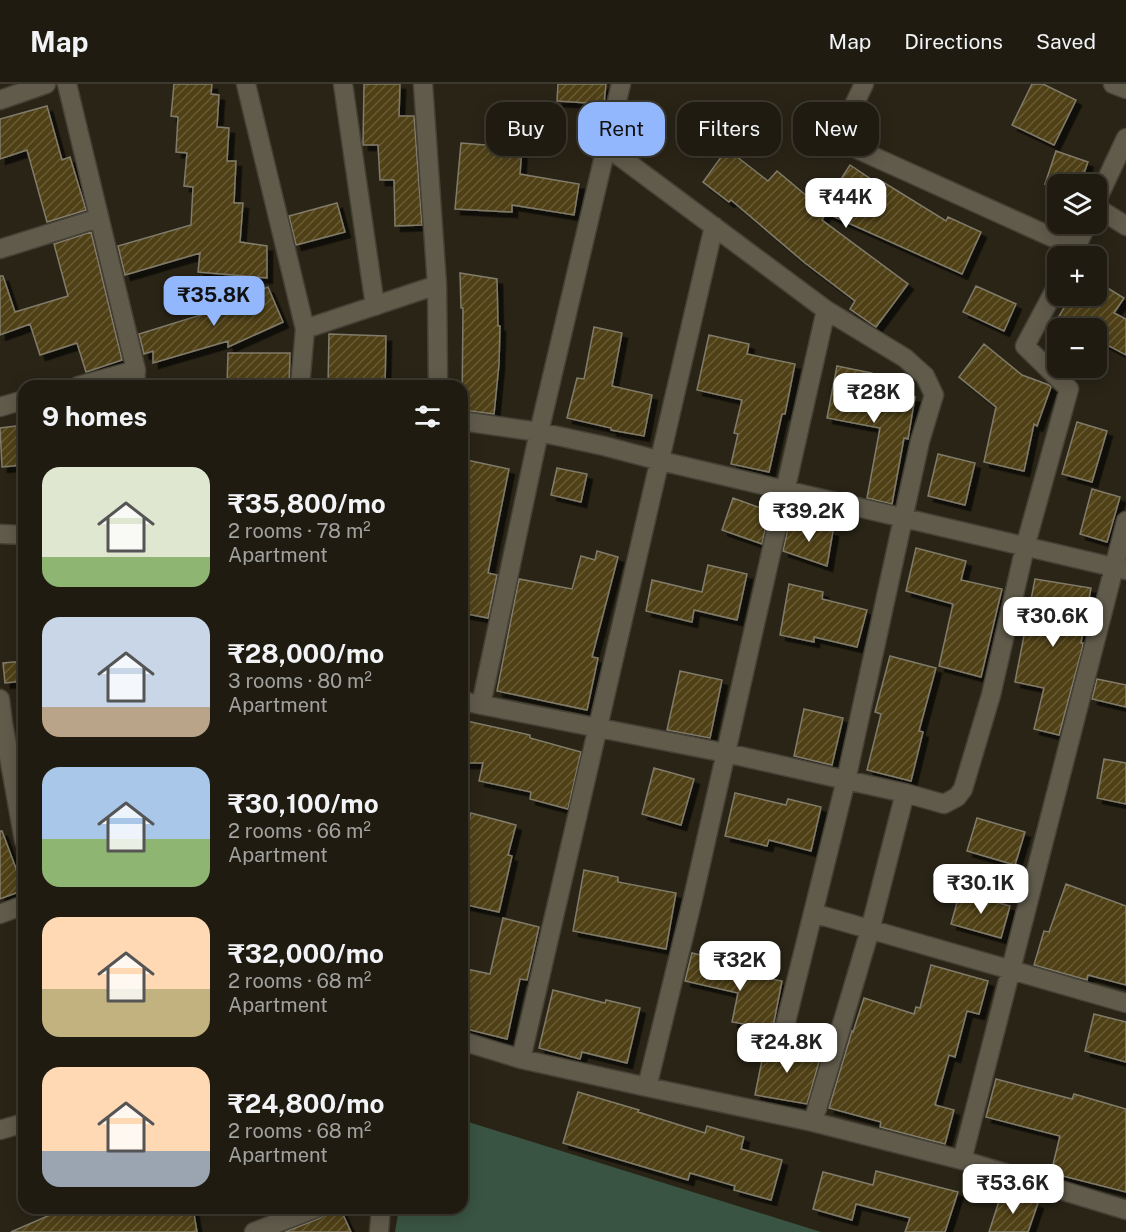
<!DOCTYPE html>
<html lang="en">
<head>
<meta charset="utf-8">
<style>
  :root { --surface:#1f1b10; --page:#2c281e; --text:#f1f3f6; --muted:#a1a19f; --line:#3c3930; --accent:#93b7fd }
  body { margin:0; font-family:"Public Sans",sans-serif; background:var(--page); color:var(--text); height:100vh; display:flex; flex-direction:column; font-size:22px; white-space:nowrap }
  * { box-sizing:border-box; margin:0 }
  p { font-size:20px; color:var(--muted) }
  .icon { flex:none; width:33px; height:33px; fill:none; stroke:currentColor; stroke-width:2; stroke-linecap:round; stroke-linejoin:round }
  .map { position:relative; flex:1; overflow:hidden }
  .side { position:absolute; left:18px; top:296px; width:450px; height:834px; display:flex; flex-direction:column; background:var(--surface); border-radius:18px; box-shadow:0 3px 15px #0003,0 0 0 2px var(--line) }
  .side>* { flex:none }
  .banner { position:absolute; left:486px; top:18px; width:549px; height:54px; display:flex; gap:12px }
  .tools { position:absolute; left:1047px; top:90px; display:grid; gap:12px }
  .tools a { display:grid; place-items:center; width:60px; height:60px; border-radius:12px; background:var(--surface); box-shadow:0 3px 15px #0003,0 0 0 2px var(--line); font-size:30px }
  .price { position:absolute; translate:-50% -51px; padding:0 14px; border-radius:12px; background:#fff; color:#222; font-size:20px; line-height:39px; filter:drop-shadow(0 2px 3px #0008) }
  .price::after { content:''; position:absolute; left:50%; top:36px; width:18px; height:14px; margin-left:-9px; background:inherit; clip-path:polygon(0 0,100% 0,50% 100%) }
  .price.selected { background:var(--accent); color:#111 }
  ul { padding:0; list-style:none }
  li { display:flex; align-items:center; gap:18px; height:150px; padding:0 24px }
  li span { display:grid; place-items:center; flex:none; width:168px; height:120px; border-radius:18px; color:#555 }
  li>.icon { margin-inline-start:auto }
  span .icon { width:72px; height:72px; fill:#fffc; stroke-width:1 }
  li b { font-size:26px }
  h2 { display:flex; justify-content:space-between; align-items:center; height:72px; padding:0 24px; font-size:26px }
  .chip { padding:0 21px; border-radius:18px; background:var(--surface); box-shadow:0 3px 15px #0003,0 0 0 2px var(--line); font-size:21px; line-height:54px }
  .chip.selected { background:var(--accent); color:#111 }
  header { display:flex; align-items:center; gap:36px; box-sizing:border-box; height:84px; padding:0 30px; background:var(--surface); border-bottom:2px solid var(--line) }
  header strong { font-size:28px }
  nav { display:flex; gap:33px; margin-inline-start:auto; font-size:21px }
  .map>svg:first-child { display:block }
</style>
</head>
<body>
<header>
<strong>Map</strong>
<nav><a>Map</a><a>Directions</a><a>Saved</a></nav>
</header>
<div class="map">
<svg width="1126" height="1148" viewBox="0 0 1126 1148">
  <defs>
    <pattern id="building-hatch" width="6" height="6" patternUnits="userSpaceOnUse" patternTransform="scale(1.5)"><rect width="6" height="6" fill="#4f4116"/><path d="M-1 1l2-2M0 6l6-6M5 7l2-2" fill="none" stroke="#685c37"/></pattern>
    <filter id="shadow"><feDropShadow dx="5.5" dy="5.5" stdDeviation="0" flood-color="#0009"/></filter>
  </defs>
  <rect width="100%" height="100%" fill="#292416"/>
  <!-- grass -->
  <path fill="#395442" d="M462,1036L821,1148H395L399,1124H462Z"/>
  <!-- building -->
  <path fill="url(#building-hatch)" stroke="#817b6b" stroke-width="1.5" filter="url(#shadow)" d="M174,0H212L211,10L219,11L217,43L229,44L227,77H236L234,119H243L240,158L267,162V194L198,188L200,169L125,191L118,162L191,141L193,103L184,102L187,69L176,68L178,33L171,32Z
    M364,0H400L399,32H414L422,141L395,142L394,96H380L378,61H363Z
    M558,0H606L604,20L557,17Z
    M1032,0H1043L1076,16L1054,61L1012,41Z
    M47,22L62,76L70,73L86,126L47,138L27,66L0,75V35Z
    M461,59L522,64L520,90L579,100L574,131L512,121V128L455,125Z
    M727,65L768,97L777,87L814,118L815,116L823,123L850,81L880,101L883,98L946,137L948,133L981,148L962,190L826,129L822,136L908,200L876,243L850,225L855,217L805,179L731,116L729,118L703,98Z
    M1056,67L1088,78L1080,100H1045Z
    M337,119L345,148L296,161L289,132Z
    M91,148L122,276L86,288L77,259L40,271L30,240L0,251V192H3L15,228L68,212L54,160Z
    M460,189L497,195L498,242H500L499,280L494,330L462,326L463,224H461Z
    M1096,197L1124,214L1114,229L1126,235V271L1096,255V244H1052L1071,212H1096Z
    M976,202L1016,220L1004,247L963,228Z
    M268,203L283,238L228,263V257L153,279V267L144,270L139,250L204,230V228Z
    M594,243L622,249L612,302L652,311L644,352L611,346V344L567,334L577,294L584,295Z
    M329,250L386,252L385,302H328Z
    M709,251L749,260L747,270L795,280L785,330H782L769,388L731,380L738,350L734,349L742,316L697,306Z
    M984,260L1022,291L1049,301L1051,303L1037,342L1034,340L1024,387L984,378L996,323L959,293Z
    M228,269H290L289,302H227Z
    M837,282L872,289L869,306L915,313L908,355L904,354L892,420L867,414L880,344L827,334Z
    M1077,338L1107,347L1092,398L1062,390Z
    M24,341V381L2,383L0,344Z
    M938,370L975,379L965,421L928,412Z
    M462,375L509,385L488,489L497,491L488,534L462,529Z
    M557,384L587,390L581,418L551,411Z
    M1092,405L1120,413L1107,458L1080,450Z
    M733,414L769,427L762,460L722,446Z
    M789,439L833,447L827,482L783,467Z
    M916,464L966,477L961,496L1002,505L981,593L939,582L953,520L906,507Z
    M597,467L618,473L592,573L598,574L587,626L497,607L519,495L572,505L581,472L595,476Z
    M708,481L747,490L737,536L694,526L692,538L646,527L652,496L702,508Z
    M1035,495L1091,504L1081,559H1083L1082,565L1059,651L1034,645L1044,604L1015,598Z
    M789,500L823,508L822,515L867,526L857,563L814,553V558L780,551Z
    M890,572L936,584L919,647L923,648L911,697L867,686L881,630L875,628Z
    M24,577V597L5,599L3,579Z
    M680,587L722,596L710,654L667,646Z
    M1097,595L1126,601V623L1092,615Z
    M804,625L843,634L832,681L794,672Z
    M462,636L530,651V654L581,668L568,725L530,715L531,708L479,697L483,679H462Z
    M1104,675L1126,679V720L1097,714Z
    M654,684L694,695L681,741L642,730Z
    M735,709L786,721L788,715L821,723L811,767L769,756L767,762L725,752Z
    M471,729L516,741L508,771L512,772L499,828L462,820V770L465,755H464Z
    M977,734L1025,748L1015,781L967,767Z
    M0,747H2L24,806L0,815Z
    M584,786L618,793V798L676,809L666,865L573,847Z
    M1066,800L1126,822V901L1088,891L1087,896L1034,881L1044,847L1049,848Z
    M960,808L1010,822L1001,854L951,840Z
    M503,834L539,843L527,896L520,895L507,955L462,944V884L490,890Z
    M692,869L735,879L733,888L782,897L771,953L743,947L744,940L732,938L738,909L685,897Z
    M931,881L988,897L979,930L967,927L955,973L949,971L935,1021L954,1026L945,1060L880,1043L881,1038L829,1024L852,947L853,948L864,914L914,930L916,923L920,924Z
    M553,906L605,919L606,916L640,924L627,979L582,968L580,975L539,964Z
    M1094,930L1126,938V978L1085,967Z
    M765,961L821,971L807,1020L755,1011Z
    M996,995L1072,1015L1074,1010L1126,1025V1108L1051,1089L1060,1052L986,1033Z
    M578,1008L639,1026L638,1028L705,1049L707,1042L744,1053L741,1065L782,1076L771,1116L734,1106L735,1102L690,1089L688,1096L563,1059Z
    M876,1087L958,1108L945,1148H905L910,1134L856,1120L852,1136L813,1125L823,1088L873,1101Z
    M1002,1108L1038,1119L1028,1148H989Z
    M66,1124H83L86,1130L159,1124H193L197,1148H11Z
    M335,1124H340L351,1148H285L320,1134L324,1131L327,1127Z"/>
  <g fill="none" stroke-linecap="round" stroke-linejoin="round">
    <defs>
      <path id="street" d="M67,0L136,286L135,302
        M246,0L305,245L300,302
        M343,0L375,222
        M423,0L437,201L438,302
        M864,0L844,42L843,53L848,61L1076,164
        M1113,0L1126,5
        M0,16L46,0
        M1096,118L1126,54
        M1096,123L1126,142
        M0,165L99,134
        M1072,172L1087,140
        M305,245L437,201
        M78,302L136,286
        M0,323L24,316
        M462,337L539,348L604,362L661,377L1126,486
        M0,450L24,451
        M0,615L3,639L24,757
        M462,617L726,669L846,696L920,357L934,311L925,292L905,274L826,226L607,63
        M481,621L539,348L621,0
        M813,829L1126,919
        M0,830L24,821
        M784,946L846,696L905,709L944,720L957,713L963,705L991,611L1025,463L1069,305L1025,262L1058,200
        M462,957L521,975L647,1003L813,1038L962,1076L1126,1126
        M521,975C585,697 652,420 714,142
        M647,1003L693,814L826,226
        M813,1038L870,846L905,709
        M0,1046L24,1039
        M962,1076L1126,437
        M254,1148L316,1124
        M379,1148L381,1124"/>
    </defs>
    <!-- street casing -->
    <use href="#street" stroke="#454136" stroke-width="21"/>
    <!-- street -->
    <use href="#street" stroke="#605b4b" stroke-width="18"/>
  </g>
</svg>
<div class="tools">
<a><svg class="icon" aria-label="layers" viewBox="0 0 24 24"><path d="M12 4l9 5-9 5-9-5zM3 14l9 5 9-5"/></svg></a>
<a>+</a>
<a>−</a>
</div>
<b class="price" style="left:846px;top:145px">₹44K</b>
<b class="price selected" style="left:214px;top:243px">₹35.8K</b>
<b class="price" style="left:874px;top:340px">₹28K</b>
<b class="price" style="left:809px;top:459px">₹39.2K</b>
<b class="price" style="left:1053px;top:564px">₹30.6K</b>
<b class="price" style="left:981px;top:831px">₹30.1K</b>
<b class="price" style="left:740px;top:908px">₹32K</b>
<b class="price" style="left:787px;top:990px">₹24.8K</b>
<b class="price" style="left:1013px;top:1131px">₹53.6K</b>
<div class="banner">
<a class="chip">Buy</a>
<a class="chip selected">Rent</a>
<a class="chip">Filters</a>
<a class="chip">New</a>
</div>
<section class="side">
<h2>9 homes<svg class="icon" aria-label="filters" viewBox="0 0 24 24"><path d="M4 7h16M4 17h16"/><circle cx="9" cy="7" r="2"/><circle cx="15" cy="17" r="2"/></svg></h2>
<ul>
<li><span style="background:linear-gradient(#dfe7d0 75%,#8fb573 0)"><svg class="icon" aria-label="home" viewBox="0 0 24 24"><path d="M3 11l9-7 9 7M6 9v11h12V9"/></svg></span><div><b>₹35,800/mo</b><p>2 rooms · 78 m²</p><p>Apartment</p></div></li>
<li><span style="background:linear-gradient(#c9d6e8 75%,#b9a48a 0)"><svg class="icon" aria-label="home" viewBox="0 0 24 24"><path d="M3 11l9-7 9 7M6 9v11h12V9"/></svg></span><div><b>₹28,000/mo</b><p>3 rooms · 80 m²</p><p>Apartment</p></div></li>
<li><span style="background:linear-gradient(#a9c7e8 60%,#8fb573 0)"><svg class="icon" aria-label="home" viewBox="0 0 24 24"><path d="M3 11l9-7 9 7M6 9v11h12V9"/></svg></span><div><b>₹30,100/mo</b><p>2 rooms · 66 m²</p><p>Apartment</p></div></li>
<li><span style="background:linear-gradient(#ffd9b3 60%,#c2b280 0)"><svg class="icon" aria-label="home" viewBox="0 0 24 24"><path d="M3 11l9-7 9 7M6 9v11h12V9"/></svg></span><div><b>₹32,000/mo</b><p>2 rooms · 68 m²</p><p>Apartment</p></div></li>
<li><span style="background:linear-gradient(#ffd9b3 70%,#9aa5b1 0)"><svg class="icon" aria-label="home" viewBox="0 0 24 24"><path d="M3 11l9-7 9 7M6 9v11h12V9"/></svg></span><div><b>₹24,800/mo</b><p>2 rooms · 68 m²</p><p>Apartment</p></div></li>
</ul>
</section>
</div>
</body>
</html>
